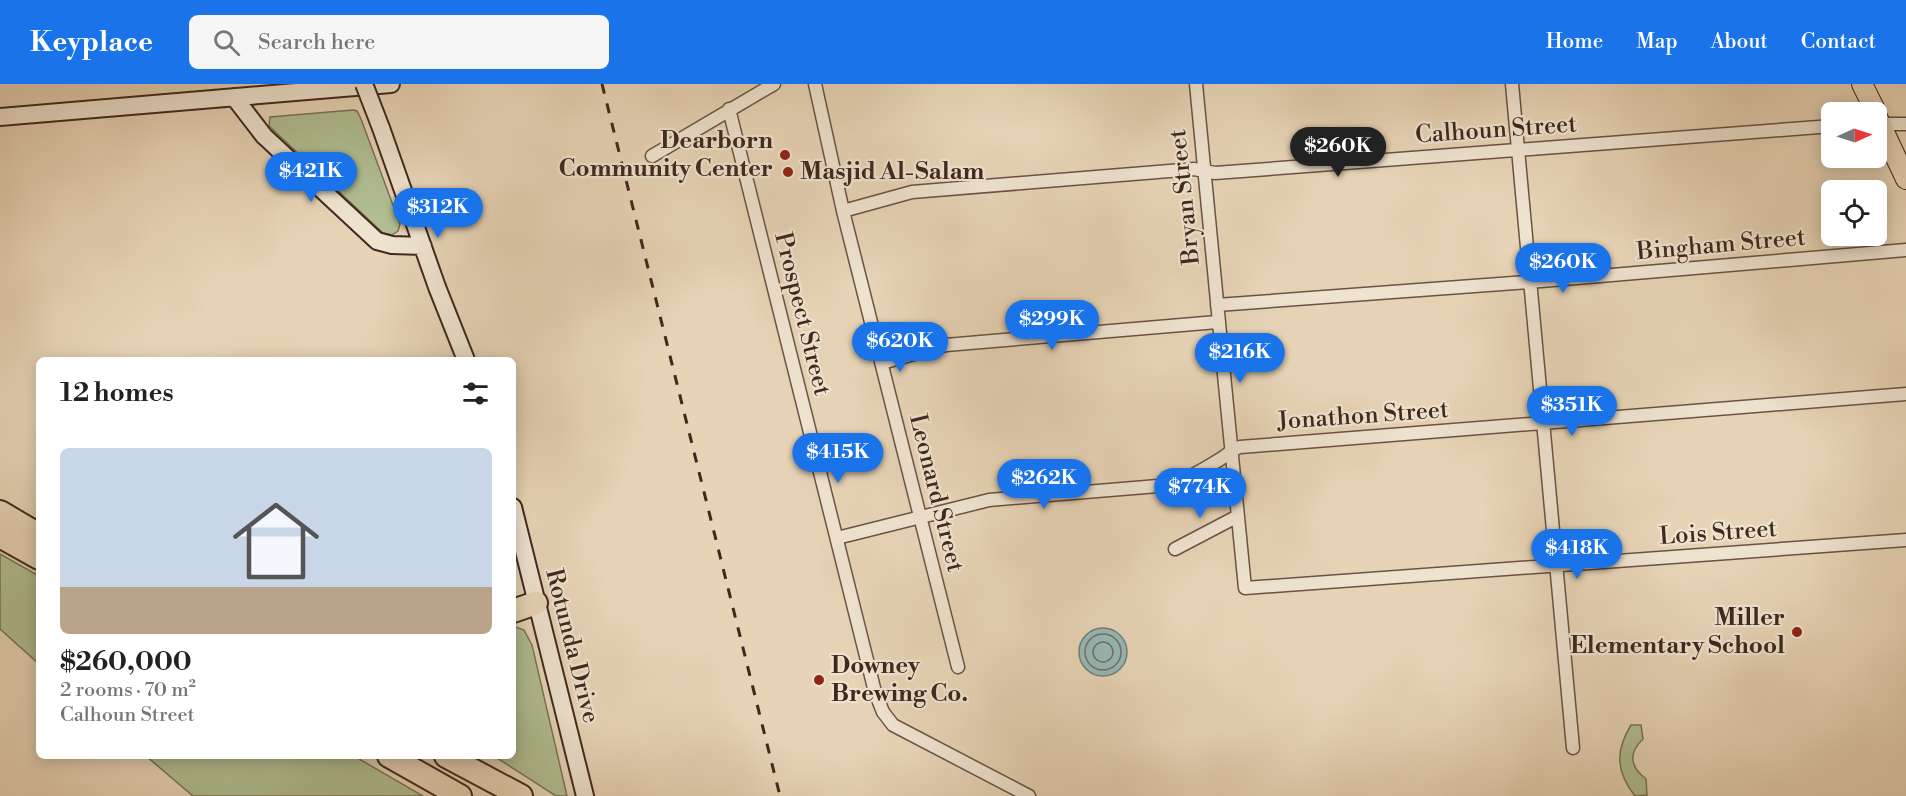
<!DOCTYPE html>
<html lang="en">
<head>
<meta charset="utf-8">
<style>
  :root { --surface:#fff; --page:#f6f6f6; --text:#222; --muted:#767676; --accent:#1a73e8 }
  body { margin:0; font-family:"Libre Bodoni",serif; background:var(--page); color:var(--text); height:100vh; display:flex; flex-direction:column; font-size:22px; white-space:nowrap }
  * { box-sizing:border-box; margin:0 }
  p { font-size:20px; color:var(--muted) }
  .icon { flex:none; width:33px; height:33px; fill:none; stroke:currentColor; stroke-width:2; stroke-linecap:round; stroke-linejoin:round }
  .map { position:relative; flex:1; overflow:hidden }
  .details { position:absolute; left:36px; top:273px; width:480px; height:402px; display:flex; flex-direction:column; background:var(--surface); border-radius:9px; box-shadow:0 3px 15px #0003 }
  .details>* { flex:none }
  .needle { width:39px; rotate:87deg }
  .tools { position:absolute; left:1821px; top:18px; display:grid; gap:12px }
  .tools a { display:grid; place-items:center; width:66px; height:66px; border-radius:9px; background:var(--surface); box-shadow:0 3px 15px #0003; font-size:30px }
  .price { position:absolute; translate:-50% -51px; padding:0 14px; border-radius:21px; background:var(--accent); color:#fff; font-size:20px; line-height:39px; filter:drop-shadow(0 2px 3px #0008) }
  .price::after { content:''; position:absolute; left:50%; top:36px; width:18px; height:14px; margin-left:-9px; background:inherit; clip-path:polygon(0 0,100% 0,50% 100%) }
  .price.on { background:#222; color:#fff }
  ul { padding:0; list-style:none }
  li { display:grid; align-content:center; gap:12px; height:318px; padding:0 24px }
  li span { display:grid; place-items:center; height:186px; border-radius:9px; color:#555 }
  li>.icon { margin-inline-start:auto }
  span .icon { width:108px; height:108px; fill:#fffc; stroke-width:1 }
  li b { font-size:26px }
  h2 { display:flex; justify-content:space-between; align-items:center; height:72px; padding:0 24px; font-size:26px }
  header { display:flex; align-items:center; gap:36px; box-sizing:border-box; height:84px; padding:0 30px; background:var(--accent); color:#fff }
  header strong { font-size:28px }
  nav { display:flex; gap:33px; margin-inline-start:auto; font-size:21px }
  .search { width:420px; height:54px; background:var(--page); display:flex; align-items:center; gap:15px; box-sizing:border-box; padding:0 21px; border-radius:9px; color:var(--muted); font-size:22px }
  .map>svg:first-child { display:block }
</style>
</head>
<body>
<header>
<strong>Keyplace</strong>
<div class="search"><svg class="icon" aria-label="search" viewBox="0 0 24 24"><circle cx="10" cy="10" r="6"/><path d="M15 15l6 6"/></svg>Search here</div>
<nav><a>Home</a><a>Map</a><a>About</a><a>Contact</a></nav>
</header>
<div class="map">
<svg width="1906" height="712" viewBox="0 0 1906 712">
  <rect width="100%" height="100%" fill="#e7d4b6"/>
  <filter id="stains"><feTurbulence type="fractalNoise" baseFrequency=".00333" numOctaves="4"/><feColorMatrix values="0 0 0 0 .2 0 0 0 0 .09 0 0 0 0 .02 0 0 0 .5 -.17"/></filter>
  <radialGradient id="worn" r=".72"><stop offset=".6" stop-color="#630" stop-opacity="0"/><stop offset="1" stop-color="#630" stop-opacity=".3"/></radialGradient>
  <!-- green -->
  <path fill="#b0be92" stroke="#787358" stroke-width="1.5" d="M353,26L357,27L361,35L400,140L398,147L392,151L383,149L269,42L270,33Z
    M0,470L39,492V580L0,545Z
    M513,542L524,546L532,561L567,712H556L494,672H513Z
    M1631,641H1641L1643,655C1628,669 1630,683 1646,695L1647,711L1635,712C1616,688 1615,667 1631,641Z
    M146,672H354L423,712H193Z"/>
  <!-- water -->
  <path fill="#98b7b5" stroke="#747e78" stroke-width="1.5" d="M1079 568a24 24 0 1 1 48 0a24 24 0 1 1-48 0Z"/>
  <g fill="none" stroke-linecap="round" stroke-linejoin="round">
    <!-- shore -->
    <path stroke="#6c7069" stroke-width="1.5" d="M1085 568a18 18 0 1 1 36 0a18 18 0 1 1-36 0Z
      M1093 568a10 10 0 1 1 20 0a10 10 0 1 1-20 0Z"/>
    <defs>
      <path id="street" d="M815,0L843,127L958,583
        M1196,0C1211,168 1229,336 1245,504L1906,456
        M1512,0L1573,664
        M729,25L875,608L883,628L893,641L1029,712
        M1876,40H1906
        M652,72L774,0
        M843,127L912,108L1194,85L1215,89L1832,42
        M1217,221L1541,197L1906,166
        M882,279L946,261L1217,238
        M837,454L989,416L1170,401C1187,396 1204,385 1219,376C1227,371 1231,366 1240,363L1906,310
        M1175,465L1238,432"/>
      <path id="secondary" d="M234,13L264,52L377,157L392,161L423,162
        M0,33L391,0
        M381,44L437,203L466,276
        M513,423L585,712"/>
      <path id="primary" d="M1862,0L1876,28
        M1876,31L1906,95"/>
      <path id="highway" d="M0,428L39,451
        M0,452L39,474
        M513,527L536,519
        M389,672L460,712
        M446,672L521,712"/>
    </defs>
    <!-- street casing -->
    <use href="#street" stroke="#695343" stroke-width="15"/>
    <!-- secondary casing -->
    <use href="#secondary" stroke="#3f281d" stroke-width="20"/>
    <!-- primary casing -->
    <use href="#primary" stroke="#3f281d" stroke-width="22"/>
    <!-- highway casing -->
    <use href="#highway" stroke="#3f281d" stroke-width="26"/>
    <!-- street -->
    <use href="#street" stroke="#efe3d0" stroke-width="12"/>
    <!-- secondary -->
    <use href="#secondary" stroke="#efe3d0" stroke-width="16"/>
    <!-- primary -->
    <use href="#primary" stroke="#e7d4b6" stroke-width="20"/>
    <!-- highway -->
    <use href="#highway" stroke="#e7d4b6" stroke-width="22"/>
    <!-- rail -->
    <path stroke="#3f281d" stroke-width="3" stroke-dasharray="10 10" stroke-linecap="butt" d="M602,0L780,712"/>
    <defs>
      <path id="secondary-bridge" d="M364,0L381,44"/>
    </defs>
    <!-- secondary-bridge casing -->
    <use href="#secondary-bridge" stroke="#3f281d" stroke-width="20" stroke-linecap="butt"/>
    <!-- secondary-bridge -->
    <use href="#secondary-bridge" stroke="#efe3d0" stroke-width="16"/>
  </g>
  <!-- markers -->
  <g fill="#8f2418" stroke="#efe3d0" stroke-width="2">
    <circle cx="785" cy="71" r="6"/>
    <circle cx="788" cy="88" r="6"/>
    <circle cx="1797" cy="548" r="6"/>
    <circle cx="819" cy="596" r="6"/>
  </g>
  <g text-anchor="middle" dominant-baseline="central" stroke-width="4.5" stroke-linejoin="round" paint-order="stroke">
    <!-- street labels -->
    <g font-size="24" fill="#3f281d" stroke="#efe3d0">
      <text transform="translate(1496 46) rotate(-4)">Calhoun Street</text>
      <text transform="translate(1185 113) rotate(-96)">Bryan Street</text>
      <text transform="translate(1721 161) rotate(-5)">Bingham Street</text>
      <text transform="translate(802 230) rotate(76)">Prospect Street</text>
      <text transform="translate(1363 332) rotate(-4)">Jonathon Street</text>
      <text transform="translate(936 409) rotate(76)">Leonard Street</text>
      <text transform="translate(1718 449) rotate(-4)">Lois Street</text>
      <text transform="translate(572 562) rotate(76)">Rotunda Drive</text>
    </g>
    <!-- poi labels -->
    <g font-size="24" font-weight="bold" fill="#3f281d" stroke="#efe3d0" text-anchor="end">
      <text x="773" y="57">Dearborn<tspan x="773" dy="28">Community Center</tspan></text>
      <text x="800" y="88" text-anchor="start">Masjid Al-Salam</text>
      <text x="1785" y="534">Miller<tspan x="1785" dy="28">Elementary School</tspan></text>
      <text x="831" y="582" text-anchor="start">Downey<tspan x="831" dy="28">Brewing Co.</tspan></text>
    </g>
  </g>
  <rect width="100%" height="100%" filter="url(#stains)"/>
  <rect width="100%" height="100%" fill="url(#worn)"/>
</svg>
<div class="tools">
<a><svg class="needle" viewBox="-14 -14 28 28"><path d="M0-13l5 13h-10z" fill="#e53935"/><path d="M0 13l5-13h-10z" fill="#767676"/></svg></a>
<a><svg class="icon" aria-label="locate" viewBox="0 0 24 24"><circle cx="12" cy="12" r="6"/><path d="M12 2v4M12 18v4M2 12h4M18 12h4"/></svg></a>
</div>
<b class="price on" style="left:1338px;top:94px">$260K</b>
<b class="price" style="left:311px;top:119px">$421K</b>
<b class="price" style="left:438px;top:155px">$312K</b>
<b class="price" style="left:1563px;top:210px">$260K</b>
<b class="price" style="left:1052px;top:267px">$299K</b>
<b class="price" style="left:900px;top:289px">$620K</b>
<b class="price" style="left:1240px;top:300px">$216K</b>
<b class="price" style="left:1572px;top:353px">$351K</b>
<b class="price" style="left:838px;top:400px">$415K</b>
<b class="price" style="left:1044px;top:426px">$262K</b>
<b class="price" style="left:1200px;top:435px">$774K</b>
<b class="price" style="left:1577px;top:496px">$418K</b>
<section class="details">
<h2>12 homes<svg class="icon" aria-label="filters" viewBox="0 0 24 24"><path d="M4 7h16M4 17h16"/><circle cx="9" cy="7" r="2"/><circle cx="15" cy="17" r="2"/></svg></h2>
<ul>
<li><span style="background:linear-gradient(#c9d6e8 75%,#b9a48a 0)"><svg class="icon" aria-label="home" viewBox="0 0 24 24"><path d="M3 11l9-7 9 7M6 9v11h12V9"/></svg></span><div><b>$260,000</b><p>2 rooms · 70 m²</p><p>Calhoun Street</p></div></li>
</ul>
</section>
</div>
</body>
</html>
